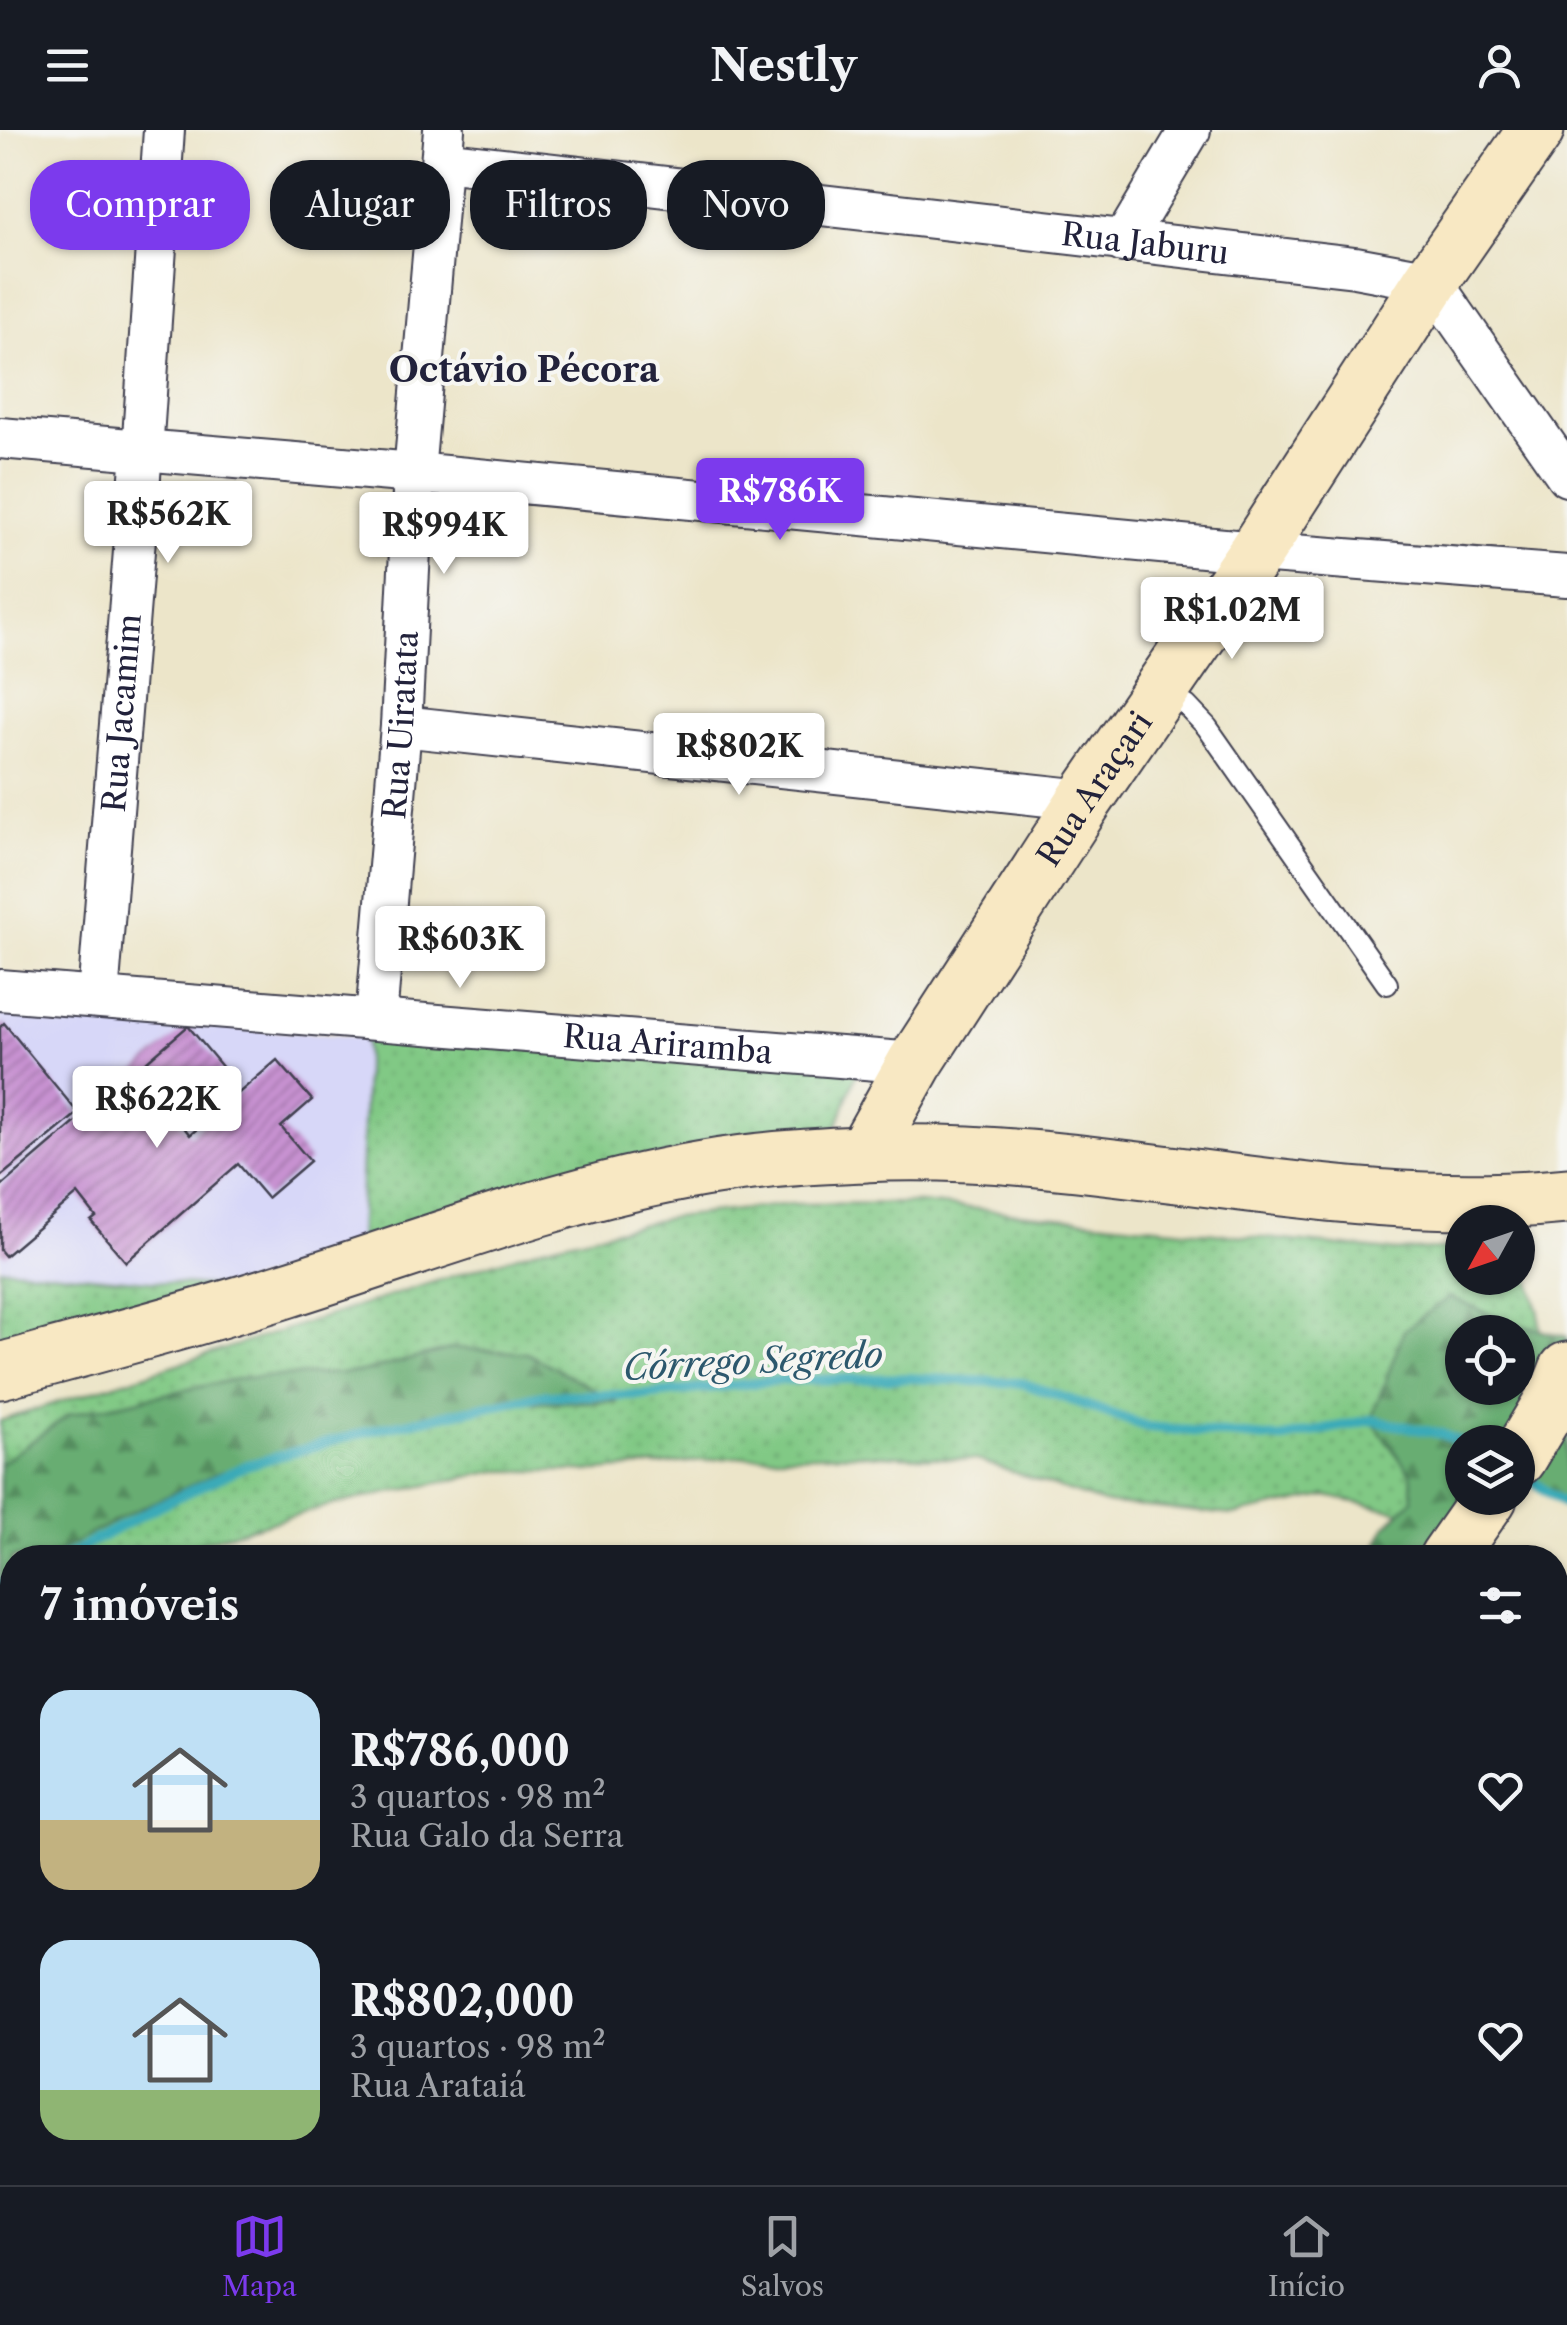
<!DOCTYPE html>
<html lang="pt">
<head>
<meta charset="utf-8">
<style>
  :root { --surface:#171b24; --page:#242831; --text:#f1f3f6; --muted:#9ea1a6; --line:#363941; --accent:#7c3aed }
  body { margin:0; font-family:"Libre Caslon Text",serif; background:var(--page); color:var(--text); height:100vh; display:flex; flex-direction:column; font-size:38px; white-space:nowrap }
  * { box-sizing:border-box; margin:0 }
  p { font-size:32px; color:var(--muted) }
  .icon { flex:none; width:55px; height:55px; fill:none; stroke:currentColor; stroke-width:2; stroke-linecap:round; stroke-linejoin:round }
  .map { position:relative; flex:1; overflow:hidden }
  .details { position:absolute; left:0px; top:1415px; width:1568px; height:640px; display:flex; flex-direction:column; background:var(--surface); border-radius:40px 40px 0 0; box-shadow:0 2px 8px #0004 }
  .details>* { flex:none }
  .banner { position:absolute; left:30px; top:30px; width:1000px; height:90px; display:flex; gap:20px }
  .needle { width:65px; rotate:230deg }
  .buttons { position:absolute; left:1445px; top:1075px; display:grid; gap:20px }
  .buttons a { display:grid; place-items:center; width:90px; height:90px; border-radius:50%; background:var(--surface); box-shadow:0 2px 8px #0004; font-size:50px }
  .price { position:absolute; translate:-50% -85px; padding:0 22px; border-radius:10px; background:#fff; color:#222; font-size:32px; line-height:65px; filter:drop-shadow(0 2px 5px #0008) }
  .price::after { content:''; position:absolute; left:50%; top:60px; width:30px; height:22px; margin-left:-15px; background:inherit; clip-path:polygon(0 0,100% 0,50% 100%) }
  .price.on { background:var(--accent); color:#fff }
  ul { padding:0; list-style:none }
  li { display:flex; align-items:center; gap:30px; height:250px; padding:0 40px }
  li span { display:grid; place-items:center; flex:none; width:280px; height:200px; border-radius:30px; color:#555 }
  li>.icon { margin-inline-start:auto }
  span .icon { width:120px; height:120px; fill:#fffc; stroke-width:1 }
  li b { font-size:42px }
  h2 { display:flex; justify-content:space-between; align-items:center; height:120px; padding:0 40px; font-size:42px }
  .pill { padding:0 35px; border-radius:40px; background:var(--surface); box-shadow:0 2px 8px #0004; font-size:35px; line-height:90px }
  .pill.on { background:var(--accent); color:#fff }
  header { display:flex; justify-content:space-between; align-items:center; height:130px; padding:0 40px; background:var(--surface); font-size:45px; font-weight:700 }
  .tab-bar { display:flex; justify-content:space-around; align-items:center; height:140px; border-top:2px solid var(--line); background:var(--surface); font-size:28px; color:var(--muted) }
  .tab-bar a { display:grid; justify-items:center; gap:5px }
  .tab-bar .on { color:var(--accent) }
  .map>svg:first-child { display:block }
</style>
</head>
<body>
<header><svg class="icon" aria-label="menu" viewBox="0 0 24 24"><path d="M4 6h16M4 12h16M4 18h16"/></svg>Nestly<svg class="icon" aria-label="person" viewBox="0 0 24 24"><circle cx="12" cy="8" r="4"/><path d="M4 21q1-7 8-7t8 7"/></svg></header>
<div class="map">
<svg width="1567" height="2055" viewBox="0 0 1567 2055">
  <defs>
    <pattern id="grass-dots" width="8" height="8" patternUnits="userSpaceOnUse" patternTransform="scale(2.5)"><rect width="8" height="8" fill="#81c985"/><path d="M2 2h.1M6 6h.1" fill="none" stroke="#6fac74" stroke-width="1.8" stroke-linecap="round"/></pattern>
    <pattern id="forest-firs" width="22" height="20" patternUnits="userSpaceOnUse" patternTransform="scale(2.5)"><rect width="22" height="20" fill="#68ad72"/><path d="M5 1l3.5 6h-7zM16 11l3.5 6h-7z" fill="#558c5f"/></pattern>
    <pattern id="building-hatch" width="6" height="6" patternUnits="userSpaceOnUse" patternTransform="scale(2.5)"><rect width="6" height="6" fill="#c892d1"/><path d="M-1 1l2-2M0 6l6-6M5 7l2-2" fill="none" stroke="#a277ab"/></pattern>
  </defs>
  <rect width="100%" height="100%" fill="#f6f6f2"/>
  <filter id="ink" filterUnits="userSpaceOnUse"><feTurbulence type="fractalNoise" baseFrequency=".01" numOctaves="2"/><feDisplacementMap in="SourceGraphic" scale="20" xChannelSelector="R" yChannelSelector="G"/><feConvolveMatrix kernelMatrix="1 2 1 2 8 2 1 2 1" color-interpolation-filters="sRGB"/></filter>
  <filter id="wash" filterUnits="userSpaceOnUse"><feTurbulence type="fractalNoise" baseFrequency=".0048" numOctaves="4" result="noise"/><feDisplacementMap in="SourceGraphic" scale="40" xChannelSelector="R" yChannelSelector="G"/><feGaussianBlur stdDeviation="2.25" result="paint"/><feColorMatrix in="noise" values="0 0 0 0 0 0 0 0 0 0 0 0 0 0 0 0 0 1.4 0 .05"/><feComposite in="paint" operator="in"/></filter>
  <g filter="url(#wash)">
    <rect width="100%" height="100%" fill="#ece5c9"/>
    <!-- built -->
    <path fill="#d7d7f8" d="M0,883L366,907L359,1116L229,1158L0,1138Z"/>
    <!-- grass -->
    <path fill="url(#grass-dots)" stroke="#527660" stroke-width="2.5" fill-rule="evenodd" d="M366,907L861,931L837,997L718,1010L359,1116Z
      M921,1073L1392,1121L1462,1118V1148H1518V1107L1539,1183L1545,1254L1518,1312H1462V1368L1467,1413L1397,1381L1326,1366L1233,1385L1103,1373L977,1330L862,1324L738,1327L601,1341H497L335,1374L202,1412L168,1427L12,1428V1507L0,1513V1291L546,1116L673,1087L791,1074ZM1462,1202H1518V1258H1462Z
      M0,1138L229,1158L0,1227Z"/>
    <!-- forest -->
    <path fill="url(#forest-firs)" stroke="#456856" stroke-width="2.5" fill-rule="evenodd" d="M1450,1167L1507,1192L1567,1207V1378L1518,1345V1312H1462V1368L1435,1427H1372L1386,1396L1413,1369L1411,1344L1371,1290L1404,1200ZM1462,1202H1518V1258H1462Z
      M454,1218L527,1223L618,1272H514L352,1305L218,1343L130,1383L49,1427L12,1428V1446L0,1451V1334L70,1284L242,1248L362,1242Z"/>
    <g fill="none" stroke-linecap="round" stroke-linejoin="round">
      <!-- stream -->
      <path stroke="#3aaab8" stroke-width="10" d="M1522,1344L1567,1376
        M63,1428L158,1376L247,1335L380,1298L542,1265H646L782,1250L907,1248L1022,1253L1148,1297L1279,1309L1371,1290L1442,1304L1462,1313
        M0,1455L12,1450"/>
    </g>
    <g id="blocks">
      <!-- building -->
      <path fill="url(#building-hatch)" d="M4,893L78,983L0,1047V897Z
        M188,896L224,939L172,983L190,1005L277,930L312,970L281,997L310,1031L267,1068L238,1034L126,1132L91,1091L96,1087L78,1064L5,1126L0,1120V1057Z"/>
    </g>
  </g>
  <g filter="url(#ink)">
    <use href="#blocks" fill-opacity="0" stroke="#403f50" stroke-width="2.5"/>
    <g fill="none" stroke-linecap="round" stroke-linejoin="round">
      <defs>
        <path id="lane" d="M1161,561L1187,576L1207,597L1387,854
          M0,1894L12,1922"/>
        <g id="street">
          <path id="s1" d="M442,31L1355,137L1431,151L1567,346"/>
          <path d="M1123,112L1190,0"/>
          <path d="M0,308L414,343L1256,422L1567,446"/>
          <path d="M401,596L1085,670"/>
          <path id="s2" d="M0,860L915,933"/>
          <path id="s3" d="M98,867L142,322L164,0"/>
          <path id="s4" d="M376,889L401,596L414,343L444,0"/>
        </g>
        <g id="secondary">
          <path id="s5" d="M864,1024L915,933L1085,670L1256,422L1431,151L1536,0"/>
          <path d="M0,1241C96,1215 192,1190 286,1160C423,1117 561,1063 703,1039C754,1030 810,1026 863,1024C1099,1012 1331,1091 1567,1066"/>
          <path d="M1518,1328L1560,1258L1567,1240"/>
          <path d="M1447,1428L1489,1368"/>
          <path d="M948,2055L957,2042"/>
        </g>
      </defs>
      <!-- lane casing -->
      <use href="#lane" stroke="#403f50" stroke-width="24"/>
      <!-- street casing -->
      <use href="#street" stroke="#403f50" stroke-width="44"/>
      <!-- secondary casing -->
      <use href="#secondary" stroke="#403f50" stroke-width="59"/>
      <!-- lane -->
      <use href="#lane" stroke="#fff" stroke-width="20"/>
      <!-- street -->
      <use href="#street" stroke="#fff" stroke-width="40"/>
      <!-- secondary -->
      <use href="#secondary" stroke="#f8e8c3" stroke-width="55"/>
    </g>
  </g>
  <g text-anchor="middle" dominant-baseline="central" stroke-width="8" stroke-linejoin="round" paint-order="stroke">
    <!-- street labels -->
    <g font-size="32" fill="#22223b" stroke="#f6f6f2">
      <text stroke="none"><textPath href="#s1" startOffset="708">Rua Jaburu</textPath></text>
      <text stroke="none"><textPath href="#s3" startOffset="285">Rua Jacamim</textPath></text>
      <text stroke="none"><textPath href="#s4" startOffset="295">Rua Uiratata</textPath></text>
      <text stroke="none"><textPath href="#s5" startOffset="432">Rua Araçari</textPath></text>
      <text stroke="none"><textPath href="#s2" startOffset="670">Rua Ariramba</textPath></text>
    </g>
    <!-- neighbourhood labels -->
    <g font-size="35" font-weight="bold" fill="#22223b" stroke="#f6f6f2">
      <text x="524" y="239">Octávio Pécora</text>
    </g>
    <!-- water labels -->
    <g font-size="35" font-style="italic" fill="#2c586d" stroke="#f6f6f2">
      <text transform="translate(753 1231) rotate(-3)">Córrego Segredo</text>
    </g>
  </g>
</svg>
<div class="buttons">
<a><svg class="needle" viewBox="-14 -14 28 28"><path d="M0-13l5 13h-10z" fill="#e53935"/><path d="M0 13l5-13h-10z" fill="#9ea1a6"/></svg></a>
<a><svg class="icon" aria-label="locate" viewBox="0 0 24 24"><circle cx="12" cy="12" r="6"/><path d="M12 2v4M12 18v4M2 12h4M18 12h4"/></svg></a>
<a><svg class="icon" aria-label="layers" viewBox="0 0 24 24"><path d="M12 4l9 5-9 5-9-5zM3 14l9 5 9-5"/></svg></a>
</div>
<b class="price on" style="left:780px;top:413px">R$786K</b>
<b class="price" style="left:168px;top:436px">R$562K</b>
<b class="price" style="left:444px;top:447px">R$994K</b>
<b class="price" style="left:1232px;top:532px">R$1.02M</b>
<b class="price" style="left:739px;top:668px">R$802K</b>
<b class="price" style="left:460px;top:861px">R$603K</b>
<b class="price" style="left:157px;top:1021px">R$622K</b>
<div class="banner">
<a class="pill on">Comprar</a>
<a class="pill">Alugar</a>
<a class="pill">Filtros</a>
<a class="pill">Novo</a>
</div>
<section class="details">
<h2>7 imóveis<svg class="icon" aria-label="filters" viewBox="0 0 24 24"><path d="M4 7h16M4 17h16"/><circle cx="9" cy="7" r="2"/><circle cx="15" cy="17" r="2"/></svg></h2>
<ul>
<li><span style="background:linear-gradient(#bfe0f5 65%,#c2b280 0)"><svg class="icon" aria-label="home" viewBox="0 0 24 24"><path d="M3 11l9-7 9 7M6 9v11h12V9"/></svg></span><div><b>R$786,000</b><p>3 quartos · 98 m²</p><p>Rua Galo da Serra</p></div><svg class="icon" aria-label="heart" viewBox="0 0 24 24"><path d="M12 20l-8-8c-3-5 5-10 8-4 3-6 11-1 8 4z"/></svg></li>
<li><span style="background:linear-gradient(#bfe0f5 75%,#8fb573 0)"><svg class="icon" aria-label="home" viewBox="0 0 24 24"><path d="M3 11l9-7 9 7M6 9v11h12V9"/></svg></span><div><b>R$802,000</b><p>3 quartos · 98 m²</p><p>Rua Arataiá</p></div><svg class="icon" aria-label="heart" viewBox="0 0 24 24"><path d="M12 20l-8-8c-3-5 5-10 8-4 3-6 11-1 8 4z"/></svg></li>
</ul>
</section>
</div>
<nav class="tab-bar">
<a class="on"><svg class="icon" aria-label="map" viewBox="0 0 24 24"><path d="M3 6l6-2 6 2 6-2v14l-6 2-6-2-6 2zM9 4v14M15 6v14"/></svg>Mapa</a>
<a><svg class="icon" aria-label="saved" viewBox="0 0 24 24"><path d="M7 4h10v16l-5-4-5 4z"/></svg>Salvos</a>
<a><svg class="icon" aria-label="home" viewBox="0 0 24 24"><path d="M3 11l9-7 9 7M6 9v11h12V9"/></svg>Início</a>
</nav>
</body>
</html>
